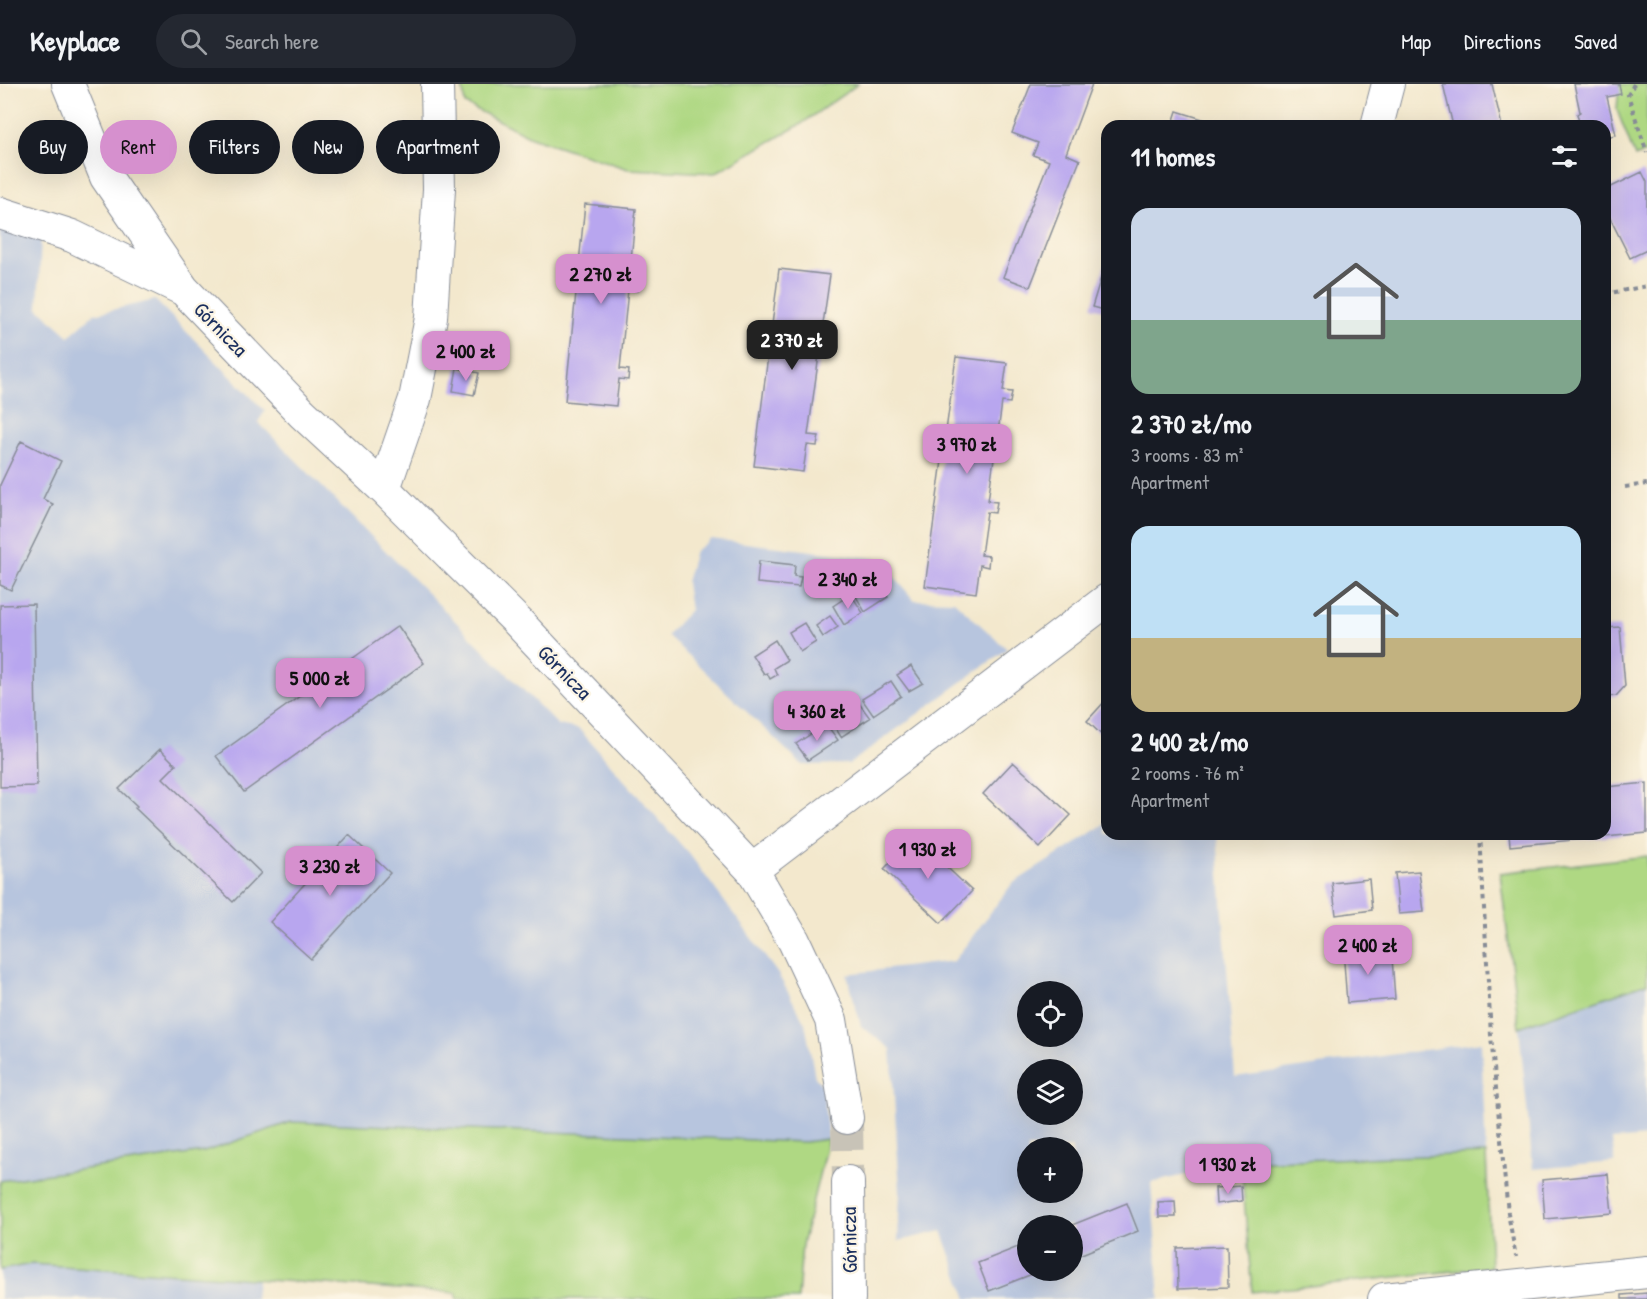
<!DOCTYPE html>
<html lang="en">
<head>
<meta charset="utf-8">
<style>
  :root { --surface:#171b24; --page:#242831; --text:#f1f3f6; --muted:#9ea1a6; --line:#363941; --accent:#d690ce }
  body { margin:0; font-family:"Patrick Hand",sans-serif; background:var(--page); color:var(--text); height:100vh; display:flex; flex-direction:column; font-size:22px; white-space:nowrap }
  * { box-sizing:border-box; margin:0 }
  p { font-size:20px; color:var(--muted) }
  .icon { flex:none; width:33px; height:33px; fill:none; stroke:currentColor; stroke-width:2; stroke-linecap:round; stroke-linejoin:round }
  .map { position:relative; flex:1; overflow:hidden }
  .side { position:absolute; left:1101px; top:36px; width:510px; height:720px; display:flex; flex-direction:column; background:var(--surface); border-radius:18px; box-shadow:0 6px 24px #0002 }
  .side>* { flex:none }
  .top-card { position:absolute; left:18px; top:36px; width:570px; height:54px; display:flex; gap:12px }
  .fabs { position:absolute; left:1017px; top:897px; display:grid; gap:12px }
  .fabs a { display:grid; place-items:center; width:66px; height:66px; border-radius:50%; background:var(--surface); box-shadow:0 6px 24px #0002; font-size:30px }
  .price { position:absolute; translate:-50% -51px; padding:0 14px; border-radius:12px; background:var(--accent); color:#111; font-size:20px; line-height:39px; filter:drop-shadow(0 2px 3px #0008) }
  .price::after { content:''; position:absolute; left:50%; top:36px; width:18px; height:14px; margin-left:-9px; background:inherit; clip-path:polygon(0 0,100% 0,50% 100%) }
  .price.on { background:#222; color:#fff }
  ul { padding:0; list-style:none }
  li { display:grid; align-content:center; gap:12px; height:318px; padding:0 30px }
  li span { display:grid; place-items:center; height:186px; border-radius:18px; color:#555 }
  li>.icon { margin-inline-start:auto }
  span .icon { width:108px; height:108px; fill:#fffc; stroke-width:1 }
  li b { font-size:26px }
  h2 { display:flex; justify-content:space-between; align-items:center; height:72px; padding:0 30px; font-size:26px }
  .pill { padding:0 21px; border-radius:27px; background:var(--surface); box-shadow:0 6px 24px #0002; font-size:21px; line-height:54px }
  .pill.on { background:var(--accent); color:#111 }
  header { display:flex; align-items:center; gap:36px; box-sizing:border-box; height:84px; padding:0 30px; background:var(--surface); border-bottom:2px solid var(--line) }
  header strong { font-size:28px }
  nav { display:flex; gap:33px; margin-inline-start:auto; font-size:21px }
  .search { width:420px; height:54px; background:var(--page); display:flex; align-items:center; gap:15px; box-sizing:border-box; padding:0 21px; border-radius:33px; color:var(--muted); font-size:22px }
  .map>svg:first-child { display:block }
</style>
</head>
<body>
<header>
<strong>Keyplace</strong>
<div class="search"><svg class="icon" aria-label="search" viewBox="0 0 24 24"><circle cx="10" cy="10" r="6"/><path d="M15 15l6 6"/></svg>Search here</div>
<nav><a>Map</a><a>Directions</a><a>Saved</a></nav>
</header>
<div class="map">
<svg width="1647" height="1215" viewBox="0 0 1647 1215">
  <rect width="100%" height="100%" fill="#fcf5e5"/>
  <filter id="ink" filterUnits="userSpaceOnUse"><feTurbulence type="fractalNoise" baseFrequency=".0167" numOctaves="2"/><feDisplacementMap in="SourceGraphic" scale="12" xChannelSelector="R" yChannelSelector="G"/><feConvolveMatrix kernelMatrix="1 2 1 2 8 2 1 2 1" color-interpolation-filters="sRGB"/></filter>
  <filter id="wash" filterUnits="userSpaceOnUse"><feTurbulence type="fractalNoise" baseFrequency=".008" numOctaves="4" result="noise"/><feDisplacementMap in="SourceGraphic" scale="24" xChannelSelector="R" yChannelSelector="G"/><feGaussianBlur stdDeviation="1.35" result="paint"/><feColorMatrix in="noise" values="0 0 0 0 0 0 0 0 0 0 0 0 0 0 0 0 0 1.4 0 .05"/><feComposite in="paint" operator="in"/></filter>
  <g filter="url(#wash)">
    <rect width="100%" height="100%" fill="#f3e8cd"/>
    <!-- industrial -->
    <path fill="#b7c5de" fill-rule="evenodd" d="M0,142L41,153L38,224L69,252L94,230L155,216L265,327L258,338L558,641L579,645L690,771L778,890L805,939L815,993L823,1002L828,1055L805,1058L291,1038L204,1068L0,1097Z
      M711,455L879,475L914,516L954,517L1007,565L849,680L802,681L667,551L690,526L686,498L695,467Z
      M1107,739V750H1217L1235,993L1481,958L1486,1070L1241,1078L1151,1099L1160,1215H967L942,1147L898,1157L900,1107L891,965L861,942L847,890L954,877L1012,800ZM1028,908H1072V952H1028ZM1028,986H1072V1030H1028ZM1028,1064H1072V1108H1028ZM1028,1142H1072V1186H1028Z
      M1647,899V1053L1612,1056L1615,1078L1533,1085L1519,943Z
      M31,1180L257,1196L255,1215H0V1186Z"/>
    <!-- green -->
    <path fill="#afd883" stroke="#658470" stroke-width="1.5" d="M462,0H858L801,40L715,89L628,85L531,53L465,20Z
      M1619,0H1647V67L1635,73L1617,26Z
      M1647,772V899L1519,943L1500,789Z
      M291,1038L805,1058L828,1055L802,1161L798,1215H457V1209L31,1180L0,1186V1097L204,1068Z
      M1486,1070L1491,1183L1252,1208L1241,1078Z"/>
    <g id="blocks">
      <!-- building -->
      <path fill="#b8a6ef" d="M1031,0H1092L1066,70L1080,76L1030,203L1003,193L1049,77L1033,71L1038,59L1012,49Z
        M1443,0H1492L1502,42H1453Z
        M1574,0H1619L1621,10L1607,13L1616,51L1605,53V42H1580L1577,30L1580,28Z
        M1177,27L1222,41V42H1172Z
        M1642,88L1647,98V166L1630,174L1605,124V106Z
        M585,120L636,125L629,196L639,197L638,207L628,206L620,285L629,286L628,296L619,295L616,322L565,317Z
        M1106,177H1107V227L1092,223Z
        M779,185L830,191L820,261L830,262L828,272L819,271L808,351L819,352L817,362L807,361L803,388L754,382Z
        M956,273L1007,279L1003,307L1012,308L1010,319L1002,318L998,349L1006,351L1005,361L996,360L988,417L997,418L995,429L987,428L981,471L989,472L988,483L980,481L976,509L925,502Z
        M457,284L479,289L474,311L453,307Z
        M21,357L61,377L43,415L53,420L11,506L0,501V401Z
        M759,477L795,481L794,492L801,493L799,503L757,499Z
        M876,495L888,513L865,528L854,509Z
        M851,510L863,529L844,541L833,522Z
        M34,520L37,702L0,703V521Z
        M830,532L838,543L823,553L816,542Z
        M804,539L816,558L800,568L789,548Z
        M398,542L424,579L244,708L216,672Z
        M1620,543L1625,602L1616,612L1605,613V544Z
        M775,556L787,576L774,584L777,591L770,595L767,589L764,590L752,571Z
        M911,582L923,599L909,607L897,591Z
        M891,597L901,612L873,631L862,615Z
        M1107,615V656L1087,637Z
        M858,618L870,634L841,653L831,637Z
        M826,640L838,656L808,676L796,660Z
        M160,665L176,681L163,694L261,789L233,818L135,724L137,722L119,705Z
        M1013,678L1071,731L1040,764L983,710Z
        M1647,699V749L1510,762L1509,750H1605V703Z
        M349,751L390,789L311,875L270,838Z
        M915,753L972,807L941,839L884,785Z
        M1419,787L1424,828L1399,830L1395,789Z
        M1369,795L1372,826L1336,831L1332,799Z
        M1373,863L1374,875L1392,874L1395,915L1347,919L1343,865Z
        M1608,1090L1612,1129L1545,1135L1542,1096Z
        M1241,1102L1242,1117L1216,1120L1215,1104Z
        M1175,1117L1176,1133H1159L1158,1118Z
        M1127,1119L1138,1147L1072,1174V1141Z
        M1028,1159V1186L1040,1187L989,1207L978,1179Z
        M1227,1162L1228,1203L1178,1205L1177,1164Z
        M1647,1209V1215H1622V1211Z"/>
    </g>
  </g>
  <g filter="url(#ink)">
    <use href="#blocks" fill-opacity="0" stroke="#878c96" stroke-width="1.5"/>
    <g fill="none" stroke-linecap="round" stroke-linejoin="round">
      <!-- minor-tunnel -->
      <path stroke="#c8c3b7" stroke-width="32" stroke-dasharray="32 16" stroke-linecap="butt" d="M847,1034L848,1098"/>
      <defs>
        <path id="minor" d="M68,0L106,93L183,205L302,329L384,405L517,537L752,786L794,857L831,936L847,1034
          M1377,42L1388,0
          M0,129L72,152L182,205
          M384,405L415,315L431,234L439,105L437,0
          M752,786L1107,516
          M848,1098L849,1215
          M1384,1215L1647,1188"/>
      </defs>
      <!-- minor casing -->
      <use href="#minor" stroke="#878c96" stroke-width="34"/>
      <!-- path -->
      <path stroke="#878c96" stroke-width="4" stroke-dasharray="4.5 4.5" stroke-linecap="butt" d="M1634,0L1628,11L1647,69
        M1605,210L1647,202
        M1625,403L1647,400
        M1480,750L1491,952L1508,1129L1516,1173"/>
      <!-- minor -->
      <use href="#minor" stroke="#fff" stroke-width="32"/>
    </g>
  </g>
  <g text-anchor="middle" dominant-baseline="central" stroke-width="4.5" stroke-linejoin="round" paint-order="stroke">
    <!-- street labels -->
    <g font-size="21" fill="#1b2f5e" stroke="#fcf5e5">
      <text transform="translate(221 245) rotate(46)">Górnicza</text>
      <text transform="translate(565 588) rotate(46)">Górnicza</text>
      <text transform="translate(849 1156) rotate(-91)">Górnicza</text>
    </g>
  </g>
</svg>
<div class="fabs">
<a><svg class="icon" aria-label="locate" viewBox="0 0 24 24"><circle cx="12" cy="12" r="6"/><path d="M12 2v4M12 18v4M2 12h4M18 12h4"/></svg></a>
<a><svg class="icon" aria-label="layers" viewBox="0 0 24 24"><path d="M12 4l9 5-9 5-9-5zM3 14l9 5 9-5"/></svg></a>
<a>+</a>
<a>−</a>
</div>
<b class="price" style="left:601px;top:221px">2 270 zł</b>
<b class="price on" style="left:792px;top:287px">2 370 zł</b>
<b class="price" style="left:466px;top:298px">2 400 zł</b>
<b class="price" style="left:967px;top:391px">3 970 zł</b>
<b class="price" style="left:848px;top:526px">2 340 zł</b>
<b class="price" style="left:320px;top:625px">5 000 zł</b>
<b class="price" style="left:817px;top:658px">4 360 zł</b>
<b class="price" style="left:928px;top:796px">1 930 zł</b>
<b class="price" style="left:330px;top:813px">3 230 zł</b>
<b class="price" style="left:1368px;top:892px">2 400 zł</b>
<b class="price" style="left:1228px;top:1111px">1 930 zł</b>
<div class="top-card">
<a class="pill">Buy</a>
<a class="pill on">Rent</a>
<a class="pill">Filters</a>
<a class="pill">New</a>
<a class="pill">Apartment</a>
</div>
<section class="side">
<h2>11 homes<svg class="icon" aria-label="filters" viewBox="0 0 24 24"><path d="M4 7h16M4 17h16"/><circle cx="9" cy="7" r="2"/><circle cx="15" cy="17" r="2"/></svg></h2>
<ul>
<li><span style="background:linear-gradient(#c9d6e8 60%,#7fa58c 0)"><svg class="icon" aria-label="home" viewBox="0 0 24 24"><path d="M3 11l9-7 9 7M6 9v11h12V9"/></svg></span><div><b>2 370 zł/mo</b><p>3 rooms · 83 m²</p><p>Apartment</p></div></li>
<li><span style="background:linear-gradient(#bfe0f5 60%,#c2b280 0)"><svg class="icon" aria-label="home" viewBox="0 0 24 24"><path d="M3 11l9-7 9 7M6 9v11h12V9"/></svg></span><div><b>2 400 zł/mo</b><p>2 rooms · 76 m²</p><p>Apartment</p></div></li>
</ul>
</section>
</div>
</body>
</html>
